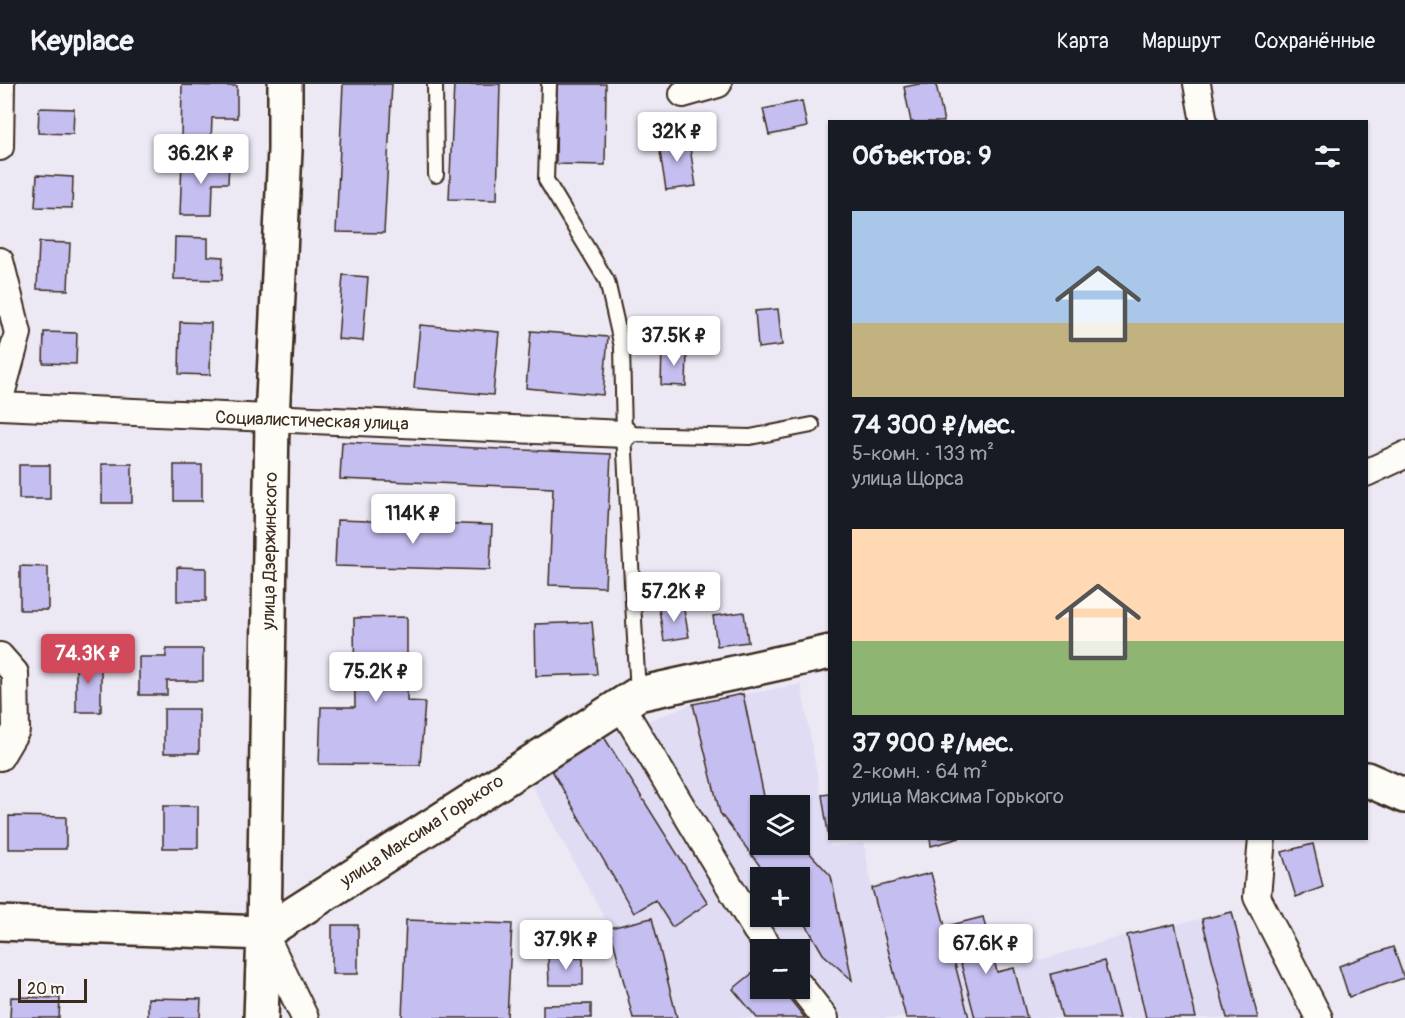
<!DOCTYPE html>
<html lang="ru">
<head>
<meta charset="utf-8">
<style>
  :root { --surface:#171b24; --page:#20242c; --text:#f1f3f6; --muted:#9ea1a6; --line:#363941; --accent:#d1495b }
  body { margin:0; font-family:Pangolin,sans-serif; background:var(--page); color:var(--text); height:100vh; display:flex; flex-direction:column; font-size:22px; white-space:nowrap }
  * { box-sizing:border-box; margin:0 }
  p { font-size:20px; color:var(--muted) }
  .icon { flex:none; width:33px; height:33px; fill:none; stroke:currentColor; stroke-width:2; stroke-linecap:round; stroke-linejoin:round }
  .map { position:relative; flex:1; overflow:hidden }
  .sheet { position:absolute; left:828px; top:36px; width:540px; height:720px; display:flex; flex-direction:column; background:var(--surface); border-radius:0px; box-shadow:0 2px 4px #0004 }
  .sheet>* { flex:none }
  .tools { position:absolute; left:750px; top:711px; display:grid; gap:12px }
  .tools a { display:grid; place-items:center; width:60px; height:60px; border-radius:0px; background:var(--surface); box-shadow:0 2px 4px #0004; font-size:30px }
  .scale { position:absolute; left:18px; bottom:15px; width:69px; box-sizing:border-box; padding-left:6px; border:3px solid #3b2a1e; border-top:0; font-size:16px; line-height:21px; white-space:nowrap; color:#3b2a1e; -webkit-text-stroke:4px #fdfcf7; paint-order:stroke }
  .price { position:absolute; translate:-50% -51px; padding:0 14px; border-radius:6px; background:#fff; color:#222; font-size:20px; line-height:39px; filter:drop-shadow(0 2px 3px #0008) }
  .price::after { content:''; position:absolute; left:50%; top:36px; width:18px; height:14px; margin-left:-9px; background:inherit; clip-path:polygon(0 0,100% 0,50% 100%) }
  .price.selected { background:var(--accent); color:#fff }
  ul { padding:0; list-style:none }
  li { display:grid; align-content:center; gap:12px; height:318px; padding:0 24px }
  li span { display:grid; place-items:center; height:186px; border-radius:0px; color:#555 }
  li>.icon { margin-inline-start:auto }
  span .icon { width:108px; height:108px; fill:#fffc; stroke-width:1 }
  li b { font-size:26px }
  h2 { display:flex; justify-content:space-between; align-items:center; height:72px; padding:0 24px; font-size:26px }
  header { display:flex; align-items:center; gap:36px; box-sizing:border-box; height:84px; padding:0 30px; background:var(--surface); border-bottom:2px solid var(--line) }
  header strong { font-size:28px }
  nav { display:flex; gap:33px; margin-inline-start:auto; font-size:21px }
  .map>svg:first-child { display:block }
</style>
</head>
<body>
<header>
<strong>Keyplace</strong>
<nav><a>Карта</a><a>Маршрут</a><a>Сохранённые</a></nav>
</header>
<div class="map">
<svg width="1405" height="934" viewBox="0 0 1405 934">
  <rect width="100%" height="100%" fill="#ece9f5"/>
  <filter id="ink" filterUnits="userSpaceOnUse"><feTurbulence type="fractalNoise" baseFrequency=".0167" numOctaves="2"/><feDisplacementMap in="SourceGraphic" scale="12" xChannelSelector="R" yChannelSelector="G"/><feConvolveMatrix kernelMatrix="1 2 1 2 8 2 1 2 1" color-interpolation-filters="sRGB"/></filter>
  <g filter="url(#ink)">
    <!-- built -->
    <path fill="#e0dcf4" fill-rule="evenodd" d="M801,600L830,763L864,759L872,804L931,789L945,842L983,833L997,888L1127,851L1232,828L1258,934H633L610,844L529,696L604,653L693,620ZM760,722H800V760H760ZM760,794H800V832H760ZM760,866H800V904H760Z"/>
    <!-- building -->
    <path fill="#c5bef0" stroke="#3b2a1e" stroke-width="1.5" d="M343,0H392L384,149L336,148Z
      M454,0H500L497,116L449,115Z
      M557,0H606L605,81L556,80Z
      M919,0H936L944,38H911L904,3Z
      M182,1L237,2V34H212L211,58L181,57Z
      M802,17L807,43L769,51L763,25Z
      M39,24L74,25L73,50L38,49Z
      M688,51L696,102L666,106L658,55Z
      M182,76L229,77L228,99H213L212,131H180Z
      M37,91L73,93L72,124L35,123Z
      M175,153L208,154V172L223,173L222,196L174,195Z
      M39,158L70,159L68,206L37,205Z
      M343,191L368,193L363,257L338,255Z
      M778,225L782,261L758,264L755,227Z
      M180,238L211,239L210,291L179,290Z
      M420,241L499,248L493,311L414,304Z
      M531,247L608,253L603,311L526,304Z
      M44,248L77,249L76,280L43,279Z
      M662,264L687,265L686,302L661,301Z
      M342,358L611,370L605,503L549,501L553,404L340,395Z
      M102,380H132V419H102Z
      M19,381H50V415H19Z
      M174,381H202V417H174Z
      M337,436L492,441L490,486L335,482Z
      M20,482L48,483V526H20Z
      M177,483L206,484V517H177Z
      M683,521L689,553L664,557L659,525Z
      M744,528L748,558L717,562L713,532Z
      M407,533V617L425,618L420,681L319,680L321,623H355L354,534Z
      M592,538L597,590L536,592L535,540Z
      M166,565H203V597H167V611H139V573H166Z
      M76,574L101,575V628H76Z
      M743,610L766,722H760V760L807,766L831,792L852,896L823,870L805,839L795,838L794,832H800V794H769L720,729L693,620Z
      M164,625H199V669H164Z
      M604,653L708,819L672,843L655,816L634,829L550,683Z
      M830,710V754H832L829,755L822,711Z
      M163,722H198V764H163Z
      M9,732L66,733V765H9Z
      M930,754H960L931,762Z
      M1313,760L1323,803L1296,813L1282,768Z
      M931,789L945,842L969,934H906L872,804Z
      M1232,828L1258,934H1227L1202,835Z
      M983,833L997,888L1014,884L1027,934H975L951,841Z
      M652,834L677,934H633L610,844Z
      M406,836L512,840L507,934H402Z
      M1175,840L1196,934H1146L1127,851Z
      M332,841H358V890H332Z
      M1393,863L1404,894L1349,913L1339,882Z
      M548,874H583V901H549Z
      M1104,877L1119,934H1062L1051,890Z
      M760,883V904H781L805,934H757L733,905Z
      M11,913L60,914L59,934H10Z
      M148,914L201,915L200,934H148Z
      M591,920V934H543V921Z"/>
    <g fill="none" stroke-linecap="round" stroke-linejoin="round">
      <defs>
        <path id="lane" d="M435,0L436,91
          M549,0L546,96L607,197L622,263L624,350L638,610
          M624,350L750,353L812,341"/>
        <path id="street" d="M1197,0L1204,38
          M683,10L718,0
          M0,63L1,0
          M0,177L18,249L0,314
          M0,322L624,350
          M1366,389L1405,371
          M0,572L15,589L16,646L0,673
          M620,620L756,846L771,866
          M1262,754L1257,813L1319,934
          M264,849L305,934
          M800,902L825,934"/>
        <path id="secondary" d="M1366,695L1405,712
          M0,839L264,849L638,610L830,568
          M261,934L264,849L272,335L285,66V0"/>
      </defs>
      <!-- lane casing -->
      <use href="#lane" stroke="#3b2a1e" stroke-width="18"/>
      <!-- street casing -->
      <use href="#street" stroke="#3b2a1e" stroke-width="30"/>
      <!-- secondary casing -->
      <use href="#secondary" stroke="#3b2a1e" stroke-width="38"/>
      <!-- lane -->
      <use href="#lane" stroke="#fdfcf7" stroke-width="14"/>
      <!-- street -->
      <use href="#street" stroke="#fdfcf7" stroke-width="26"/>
      <!-- secondary -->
      <use href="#secondary" stroke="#fdfcf7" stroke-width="33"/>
    </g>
  </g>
  <g text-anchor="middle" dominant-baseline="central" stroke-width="4.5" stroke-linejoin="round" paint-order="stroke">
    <!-- street labels -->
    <g font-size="18" fill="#3b2a1e" stroke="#fdfcf7">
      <text transform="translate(312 337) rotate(2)">Социалистическая улица</text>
      <text transform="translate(270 467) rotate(-89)">улица Дзержинского</text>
      <text transform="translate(422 747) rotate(-33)">улица Максима Горького</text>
    </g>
  </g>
</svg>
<div class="tools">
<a><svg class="icon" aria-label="layers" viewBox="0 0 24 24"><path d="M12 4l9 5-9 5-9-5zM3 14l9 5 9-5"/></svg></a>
<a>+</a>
<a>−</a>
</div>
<div class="scale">20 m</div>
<b class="price" style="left:677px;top:79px">32K ₽</b>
<b class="price" style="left:201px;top:101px">36.2K ₽</b>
<b class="price" style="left:674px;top:283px">37.5K ₽</b>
<b class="price" style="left:413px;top:461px">114K ₽</b>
<b class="price" style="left:674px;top:539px">57.2K ₽</b>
<b class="price selected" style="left:88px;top:601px">74.3K ₽</b>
<b class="price" style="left:376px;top:619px">75.2K ₽</b>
<b class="price" style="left:566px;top:887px">37.9K ₽</b>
<b class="price" style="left:986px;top:891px">67.6K ₽</b>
<section class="sheet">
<h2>Объектов: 9<svg class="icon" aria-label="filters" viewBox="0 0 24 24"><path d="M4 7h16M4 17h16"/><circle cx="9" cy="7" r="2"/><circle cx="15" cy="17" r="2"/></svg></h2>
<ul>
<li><span style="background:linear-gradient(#a9c7e8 60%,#c2b280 0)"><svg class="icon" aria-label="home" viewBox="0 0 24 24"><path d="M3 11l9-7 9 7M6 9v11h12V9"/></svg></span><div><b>74 300 ₽/мес.</b><p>5-комн. · 133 m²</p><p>улица Щорса</p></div></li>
<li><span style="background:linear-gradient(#ffd9b3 60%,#8fb573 0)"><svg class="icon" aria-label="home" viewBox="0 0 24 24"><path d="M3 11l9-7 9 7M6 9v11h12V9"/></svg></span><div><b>37 900 ₽/мес.</b><p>2-комн. · 64 m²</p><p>улица Максима Горького</p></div></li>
</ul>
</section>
</div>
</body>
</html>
